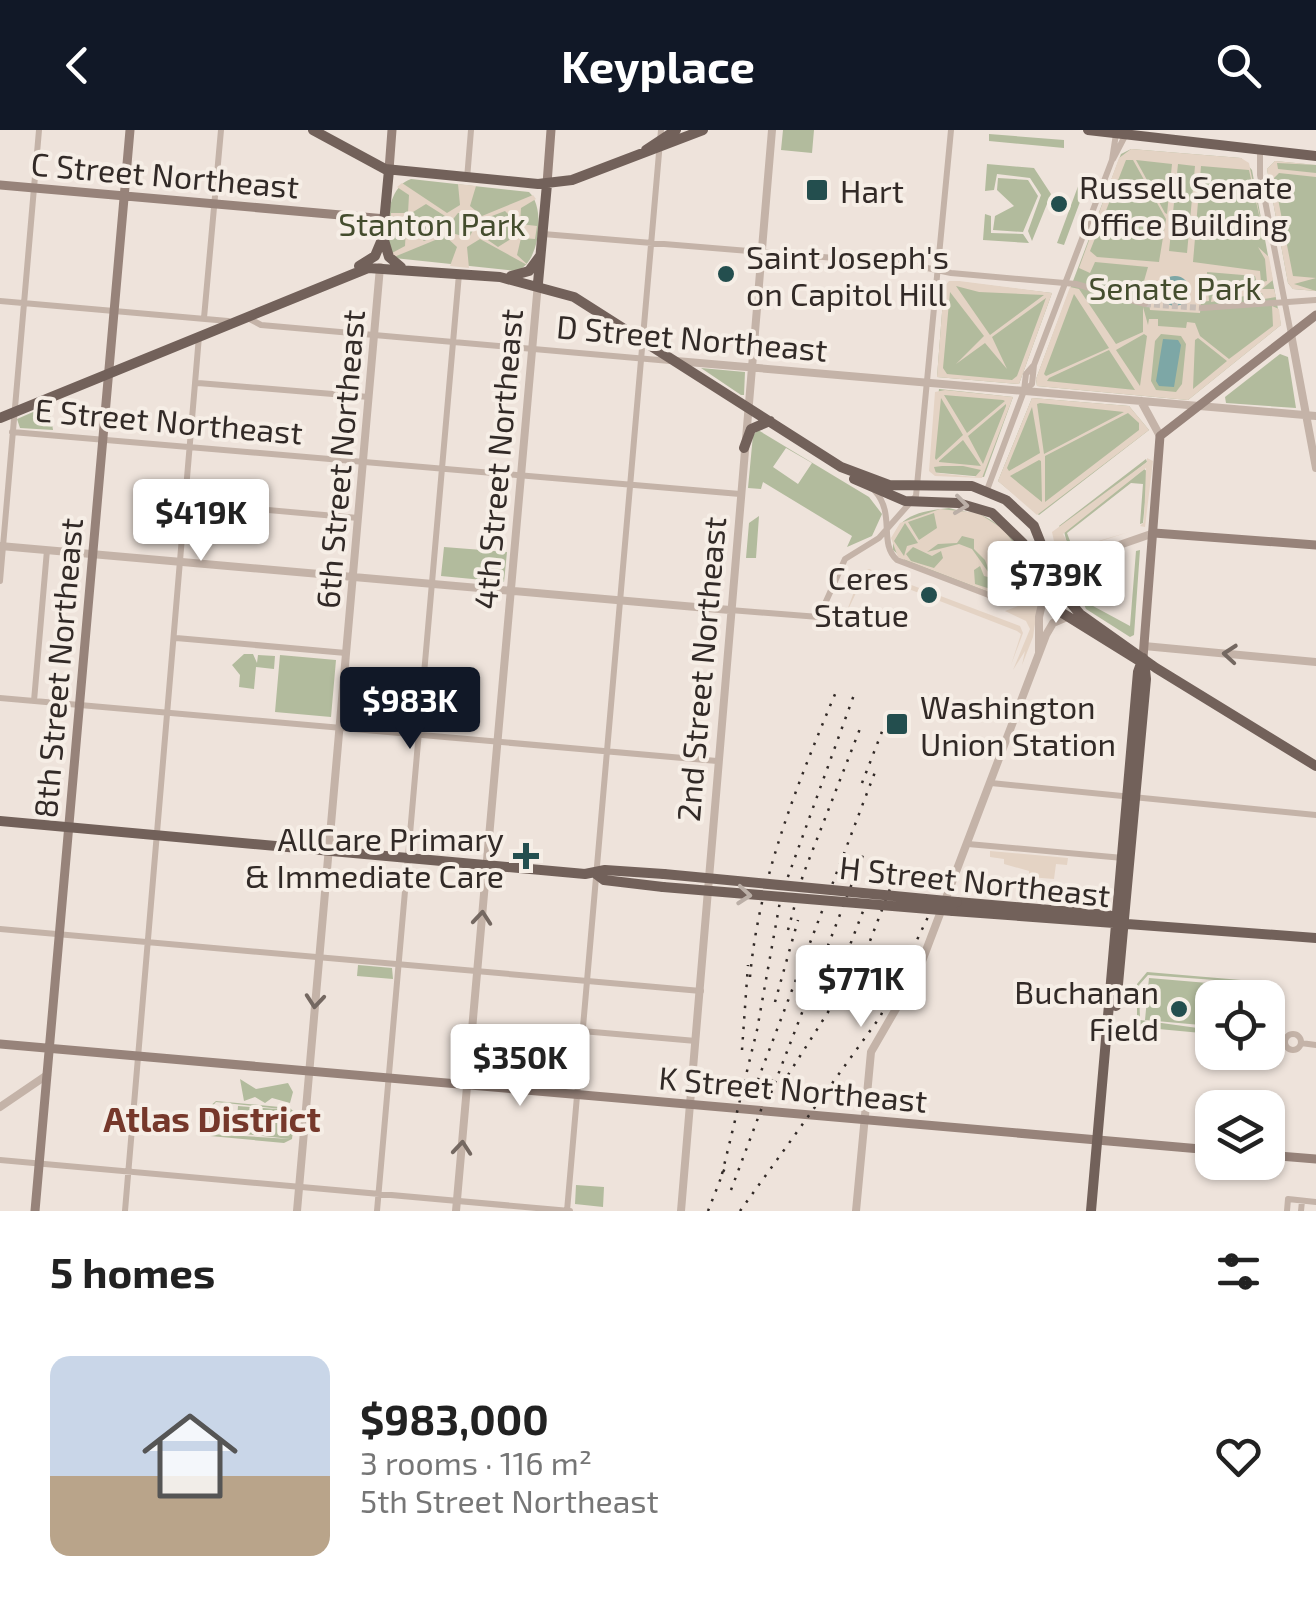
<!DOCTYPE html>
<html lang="en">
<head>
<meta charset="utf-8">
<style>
  :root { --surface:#fff; --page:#f6f6f6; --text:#222; --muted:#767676; --accent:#111827 }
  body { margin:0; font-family:"Exo 2",sans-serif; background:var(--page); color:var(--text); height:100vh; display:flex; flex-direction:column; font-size:38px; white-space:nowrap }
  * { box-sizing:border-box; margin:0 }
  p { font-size:32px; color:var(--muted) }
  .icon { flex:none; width:55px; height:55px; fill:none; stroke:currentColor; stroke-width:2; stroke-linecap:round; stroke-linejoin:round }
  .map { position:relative; height:1081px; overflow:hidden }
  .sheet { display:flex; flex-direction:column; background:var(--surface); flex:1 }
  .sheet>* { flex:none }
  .controls { position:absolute; left:1195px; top:850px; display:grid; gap:20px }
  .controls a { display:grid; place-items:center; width:90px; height:90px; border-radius:20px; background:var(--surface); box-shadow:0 2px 8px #0004; font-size:50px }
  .price { position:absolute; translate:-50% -85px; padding:0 22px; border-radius:10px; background:#fff; color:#222; font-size:32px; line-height:65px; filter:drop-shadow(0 2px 5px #0008) }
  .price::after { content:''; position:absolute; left:50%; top:60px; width:30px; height:22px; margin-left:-15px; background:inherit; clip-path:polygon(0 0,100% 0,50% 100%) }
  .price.active { background:var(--accent); color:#fff }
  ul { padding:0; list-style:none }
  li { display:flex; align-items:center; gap:30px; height:250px; padding:0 50px }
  li span { display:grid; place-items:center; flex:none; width:280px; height:200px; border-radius:20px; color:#555 }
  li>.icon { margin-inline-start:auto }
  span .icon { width:120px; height:120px; fill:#fffc; stroke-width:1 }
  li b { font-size:42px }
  h2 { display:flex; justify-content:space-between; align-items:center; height:120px; padding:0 50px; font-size:42px }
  header { display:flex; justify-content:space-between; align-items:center; height:130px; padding:0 50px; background:var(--accent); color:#fff; font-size:45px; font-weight:700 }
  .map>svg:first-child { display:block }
</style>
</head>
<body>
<header><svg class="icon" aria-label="back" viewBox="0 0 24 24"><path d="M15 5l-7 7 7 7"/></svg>Keyplace<svg class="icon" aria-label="search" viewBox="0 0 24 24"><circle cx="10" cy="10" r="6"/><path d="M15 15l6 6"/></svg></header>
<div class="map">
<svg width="1316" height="1081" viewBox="0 0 1316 1081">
  <rect width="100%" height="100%" fill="#eee3db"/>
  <!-- green -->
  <path fill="#b2bb9d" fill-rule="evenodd" d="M783,0H814L812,23L781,20Z
    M989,4L1064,10V18L989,11Z
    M1131,19L1241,28L1252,40L1281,195L1188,270L1037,256L1036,249L1121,24Z
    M1275,31L1316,35V161L1293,159L1288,153L1267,39Z
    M987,34L1034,38L1051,64L1032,111L1028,101L1041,65L1030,48L997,44L994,60L985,61Z
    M998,48L1028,50L1038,66L1023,102L993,100L995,86L1014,76L997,60Z
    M411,49L529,62C546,77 540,135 516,141L394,128C383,107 385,57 411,49Z
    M1080,51L1087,53L1064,115L1057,113Z
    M985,84L991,86V103L1023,104L1029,113L983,110Z
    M953,151L1052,163L1019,254L937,247L944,157Z
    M1280,224L1288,227L1296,278L1226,273L1225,267Z
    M701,238L745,242L744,265H741Z
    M939,259L1013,267L984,347L930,342Z
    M1032,268L1129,276L1149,300L1039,385L998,351Z
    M49,275L53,300L20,298L17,289Z
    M758,300L869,367L882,384L872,406L847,417L852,406L763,352L761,359L748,358L753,305ZM786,318L812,333L798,354L773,337Z
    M1146,329L1147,332L1061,399L1059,396Z
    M1144,339L1148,342L1143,393L1140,394L1143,354L1131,353L1067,403L1073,419L1068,418L1064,401Z
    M949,378C959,381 971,382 981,385C1005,394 1039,434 1027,460L1007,469L907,432L893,420C891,386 920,381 949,378Z
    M759,386L756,428H746L749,393Z
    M444,417L507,422L504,452L441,446Z
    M1140,420L1134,505L1130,507L1086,479L1074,452L1086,438L1082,470L1130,496L1136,421Z
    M244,524H253L257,533L258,525L275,526L274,539L256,537L254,559L239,557L240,545L232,535Z
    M280,525L336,530L331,587L275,582Z
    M358,835L392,838L393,849L357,846Z
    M1147,842L1241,850L1251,856L1254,867L1241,852L1148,845L1139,855L1140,890L1212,900V904L1137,897V854Z
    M1149,848L1243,856L1242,867L1212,868V896L1145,890Z
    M240,949L256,959L288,953L293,962L290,973L272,968L265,973L255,967L244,971Z
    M216,971L290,978L295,983L292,1009L284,1013L210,1006L209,977ZM216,972L290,980L238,976L236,1003L290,1009L211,1004L223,1002L225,980L210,979Z
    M576,1055L604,1057L603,1077L575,1074Z"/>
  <!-- plaza -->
  <path fill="#e4d3c4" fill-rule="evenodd" d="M1131,19L1241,28L1249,33L1265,112L1249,40L1201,36L1193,132L1260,141L1261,152L1267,151L1265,129L1258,117L1269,127L1273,150L1262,159H1274L1276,167L1264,169L1262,163L1211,172L1212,166L1258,158L1255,146L1207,142L1209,171L1201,172L1200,183L1150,180L1148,167L1140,165L1148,137L1095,132L1090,143L1079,138L1119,28ZM1126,30H1133L1166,89L1159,132L1097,127L1090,121ZM1136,30L1172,34L1167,84L1165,83ZM1178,34L1195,36L1187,123L1169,121ZM1176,147L1191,161L1184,172L1173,175L1160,163L1165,150Z
    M1275,31L1316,35L1277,33L1278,39L1316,43V47L1279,43L1274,48L1293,146L1316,148L1294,154L1316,161L1293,159L1288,153L1267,39Z
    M402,53L447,83L460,75L458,54L476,56L470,76L482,86L533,65L536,69L521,78L520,94L537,96L535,109L521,108L517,125L529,136L480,109L467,117L469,138L450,136L457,117L445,106L394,127L392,123L405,116L406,98L390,97L391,83H408L409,65L397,57ZM426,74L445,86L443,103L424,111L412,101L409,91L413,82ZM505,81L515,91L517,105L498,117L482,106L484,89ZM458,83H467L477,92L469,108L452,103L450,93Z
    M959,151L1052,163L1019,254L937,247L944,157L949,151ZM956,156L979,162L1044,165L990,205ZM950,162L984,206L956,234L985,213L1007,239L992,207L1046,168L1017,246L1012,250L947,244L943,238Z
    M1070,157L1079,159L1116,214L1143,202V177L1148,195L1149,189H1158V196L1186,198L1187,192L1195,193L1200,206L1229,229L1273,196L1272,176L1279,179L1281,195L1188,270L1037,256L1036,249ZM1074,164L1109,218L1046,246L1044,244ZM1144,204L1147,206L1140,256L1116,220ZM1161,204L1181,206L1186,214L1182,254L1176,262L1156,260L1151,251L1155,211ZM1198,208L1227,231L1193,259L1195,210ZM1109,220L1135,260L1047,251L1049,248Z
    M945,260L1013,267L982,348L935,346L929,341L935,262ZM944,265L1003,270L1005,271L967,303ZM941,268L963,305L936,330L935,328ZM1006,274V276L983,334L968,306ZM963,310L981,336L939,332V331ZM942,336H963L981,340L975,347L936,343L934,337Z
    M1032,268L1129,276L1149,300L1037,385L998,351ZM1037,274L1040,273L1124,282L1044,324ZM1032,277L1040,323L1009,341L1007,338ZM1128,283L1139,293V300L1045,372V326ZM1039,330L1041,331L1042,372L1010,346Z
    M1147,328L1153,331L1145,397L1140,396L1144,392L1146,338L1063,404L1071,419L1129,402L1057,425L1052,402L1147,332Z
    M940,379L978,383L1003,399L1027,431L1031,445L1027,460L1007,469L898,427L891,408L900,393ZM934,383L937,398L919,410L908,392ZM905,393L918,413L907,416L904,426L894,411ZM962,406L974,409V419L985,430L991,446L972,419L959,414L927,422L938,414L957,413ZM1011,413L1025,437L1004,442L999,421ZM913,417L932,426L941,421L943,428L934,438L911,431L906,424ZM980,436L984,446L1004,451L1003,463L975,454L974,440ZM1026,440V457L1006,465L1009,454L1003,444Z
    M869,439L1020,496L1023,503L1011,535L1021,504L1017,501L870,444H865L845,486L861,443Z
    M1039,468L1033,507L1022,535L1025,521L1013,540L1030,499L1026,491L1005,481Z
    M990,721L1068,728L1067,735L1056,734L1054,749L1029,747V741L1004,734V729L990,727Z"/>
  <!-- water -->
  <path fill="#7da7a6" d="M1160 161a15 15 0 1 1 30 0a15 15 0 1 1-30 0Z
    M1163,209L1178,210L1181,215L1174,257L1159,256L1156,251Z"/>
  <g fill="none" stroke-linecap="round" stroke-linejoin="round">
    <!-- minor-tunnel -->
    <path stroke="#c8beb7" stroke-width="6" stroke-dasharray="6 3" stroke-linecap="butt" d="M1145,174L1202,178"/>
    <!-- minor -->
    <path stroke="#c4b3a8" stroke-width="6" d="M1260,22V45L1291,204
      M1113,29L1125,6
      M467,49L471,0
      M543,104L908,134L951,143L1076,154L1145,174
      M0,171L228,191
      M1202,178L1316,170
      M246,187L261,195L670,231
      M204,188L221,0
      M198,253L369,267
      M1024,260L1026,244L1033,236
      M12,302L740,364
      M987,360L1024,261L1032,254L1034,235L1112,30L1116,4
      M875,361C896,385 878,413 897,430L1007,472H1019L1043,458
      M188,373L358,388
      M0,451L39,0
      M730,480L819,487L845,429L879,408L916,366L951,0
      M176,508L346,523
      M0,568L717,631
      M34,571L47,420
      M991,653L1316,685
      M968,714L1123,728
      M0,799L701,861
      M582,901L696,911
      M1285 912a8 8 0 1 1 16 0a8 8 0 1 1-16 0Z
      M1301,913L1316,915
      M0,1030L570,1081
      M125,1081L199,206
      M377,1081L459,144
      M567,1081L661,0
      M1287,1081L1288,1069L1316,1072
      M1301,1081L1302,1071"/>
    <!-- tertiary -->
    <path stroke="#c4b3a8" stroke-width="8" d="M1291,204L1316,338
      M676,231L1316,286
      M1141,271L1160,306
      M0,416L730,480
      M1144,516L1316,532
      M1039,523V487L1050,439L1154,403
      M0,977L47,945
      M297,1081L380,137
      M456,1081L538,153
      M681,1081L772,0
      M856,1081L871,922L919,839L1046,505L1053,493L1067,487"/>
    <!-- secondary -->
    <path stroke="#97837a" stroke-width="9" d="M389,40L392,0
      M547,54L551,0
      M0,55L386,89
      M1154,403L1316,415
      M1143,528L1160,306L1316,185
      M0,914L1212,1020
      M1268,1025L1316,1029
      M35,1081L130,0"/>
    <!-- primary -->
    <path stroke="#72615a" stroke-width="10" d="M313,0L385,39L538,54L572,50L703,0
      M1088,0L1316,26
      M646,20L676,0
      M383,107L389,127L401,137
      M382,114L389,40
      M359,136L375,126L383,107
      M511,146L529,141L540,126
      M538,153L547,54
      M0,288L368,138L500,147L574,167L841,337L889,355L972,356L1006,370L1034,396L1059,459L1080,484L1156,538L1316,636
      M744,318L751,299L770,291
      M854,349L905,371L958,373L992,383L1023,413L1043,458L1059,481L1146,535
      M0,691L585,744L605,740L664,744
      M596,744L604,750L663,757
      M957,772L1108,785L1123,791
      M953,781L1316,808
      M1116,876L1146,549L1144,529
      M1091,1081L1138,542L1143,528"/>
    <!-- rail -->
    <path stroke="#322a27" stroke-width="2.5" stroke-dasharray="2.5 8" stroke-linecap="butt" d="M862,653L883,599
      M788,800L803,745L861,596
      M750,847C759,746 799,650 838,557
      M821,869L850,815L882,732
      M775,872L798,790
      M742,920L748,835
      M788,945L865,824L898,738
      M754,960L875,642
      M771,963L863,725
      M722,1044L757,900L781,766L855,562
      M731,1060L773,948
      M708,1081L726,1035
      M740,1081L880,887L928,787"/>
    <!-- primary-bridge -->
    <path stroke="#72615a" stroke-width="10" d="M664,744L957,772
      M663,757L953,781"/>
  </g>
  <!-- one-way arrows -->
  <defs><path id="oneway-chevron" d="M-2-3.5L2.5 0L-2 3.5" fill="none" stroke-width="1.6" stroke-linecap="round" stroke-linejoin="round" transform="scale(2.5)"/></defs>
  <g stroke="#bbafa7">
    <use href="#oneway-chevron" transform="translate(961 375) rotate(7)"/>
    <use href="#oneway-chevron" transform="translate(744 765) rotate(5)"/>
  </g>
  <g stroke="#746861">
    <use href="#oneway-chevron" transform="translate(1230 524) rotate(-175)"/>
    <use href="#oneway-chevron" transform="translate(482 788) rotate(-85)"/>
    <use href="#oneway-chevron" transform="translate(315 871) rotate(95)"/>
    <use href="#oneway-chevron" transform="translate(462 1018) rotate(-85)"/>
  </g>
  <!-- markers -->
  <g fill="#234e4e" stroke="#f6eee6" stroke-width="4">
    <rect x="805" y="48" width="24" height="24" rx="5"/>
    <circle cx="1059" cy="74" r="10"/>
    <circle cx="726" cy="144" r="10"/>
    <circle cx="929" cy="465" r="10"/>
    <rect x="885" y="582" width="24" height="24" rx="5"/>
    <path d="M521 711h10v10h10v10h-10v10h-10v-10h-10v-10h10z"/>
    <circle cx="1179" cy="879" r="10"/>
  </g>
  <g text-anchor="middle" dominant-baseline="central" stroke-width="8" stroke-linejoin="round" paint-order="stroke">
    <!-- street labels -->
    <g font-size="32" fill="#322a27" stroke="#f6eee6">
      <text transform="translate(165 44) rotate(5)">C Street Northeast</text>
      <text transform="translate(692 207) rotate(5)">D Street Northeast</text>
      <text transform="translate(169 290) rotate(5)">E Street Northeast</text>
      <text transform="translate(339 329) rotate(-85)">6th Street Northeast</text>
      <text transform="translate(497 329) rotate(-85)">4th Street Northeast</text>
      <text transform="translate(57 538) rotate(-85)">8th Street Northeast</text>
      <text transform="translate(700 539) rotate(-85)">2nd Street Northeast</text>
      <text transform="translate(975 750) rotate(6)">H Street Northeast</text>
      <text transform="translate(793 958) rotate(5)">K Street Northeast</text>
    </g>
    <!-- poi labels -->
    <g font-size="32" fill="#322a27" stroke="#f6eee6" text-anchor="start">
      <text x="1079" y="56">Russell Senate<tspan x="1079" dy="37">Office Building</tspan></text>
      <text x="840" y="60">Hart</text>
      <text x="746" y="126">Saint Joseph's<tspan x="746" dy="37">on Capitol Hill</tspan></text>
      <text x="909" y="447" text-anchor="end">Ceres<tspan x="909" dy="37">Statue</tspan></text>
      <text x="920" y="576">Washington<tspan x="920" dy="37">Union Station</tspan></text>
      <text x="504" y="708" text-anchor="end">AllCare Primary<tspan x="504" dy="37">&amp; Immediate Care</tspan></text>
      <text x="1159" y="861" text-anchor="end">Buchanan<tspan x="1159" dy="37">Field</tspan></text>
    </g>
    <!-- park labels -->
    <g font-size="32" fill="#444d2e" stroke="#f6eee6">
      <text x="432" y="93">Stanton Park</text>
      <text x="1175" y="157">Senate Park</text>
    </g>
    <!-- neighbourhood labels -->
    <g font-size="35" font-weight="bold" fill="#76382b" stroke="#f6eee6">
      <text x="212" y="988">Atlas District</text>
    </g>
  </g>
</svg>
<div class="controls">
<a><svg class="icon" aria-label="locate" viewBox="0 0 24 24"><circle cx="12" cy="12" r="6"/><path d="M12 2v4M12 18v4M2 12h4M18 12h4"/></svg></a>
<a><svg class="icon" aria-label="layers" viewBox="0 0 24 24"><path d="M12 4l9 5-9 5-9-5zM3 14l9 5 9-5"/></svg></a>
</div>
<b class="price" style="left:201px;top:434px">$419K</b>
<b class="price" style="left:1056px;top:496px">$739K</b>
<b class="price active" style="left:410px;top:622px">$983K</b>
<b class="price" style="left:861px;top:900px">$771K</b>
<b class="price" style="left:520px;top:979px">$350K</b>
</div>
<section class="sheet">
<h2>5 homes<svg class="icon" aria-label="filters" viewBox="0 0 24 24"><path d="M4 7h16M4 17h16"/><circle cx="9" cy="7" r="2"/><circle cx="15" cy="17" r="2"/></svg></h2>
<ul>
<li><span style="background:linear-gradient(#c9d6e8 60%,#b9a48a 0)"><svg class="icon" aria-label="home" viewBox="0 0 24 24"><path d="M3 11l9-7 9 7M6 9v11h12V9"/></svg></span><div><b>$983,000</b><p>3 rooms · 116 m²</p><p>5th Street Northeast</p></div><svg class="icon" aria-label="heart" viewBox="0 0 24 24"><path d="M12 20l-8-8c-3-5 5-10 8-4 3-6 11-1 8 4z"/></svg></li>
</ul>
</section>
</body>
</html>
